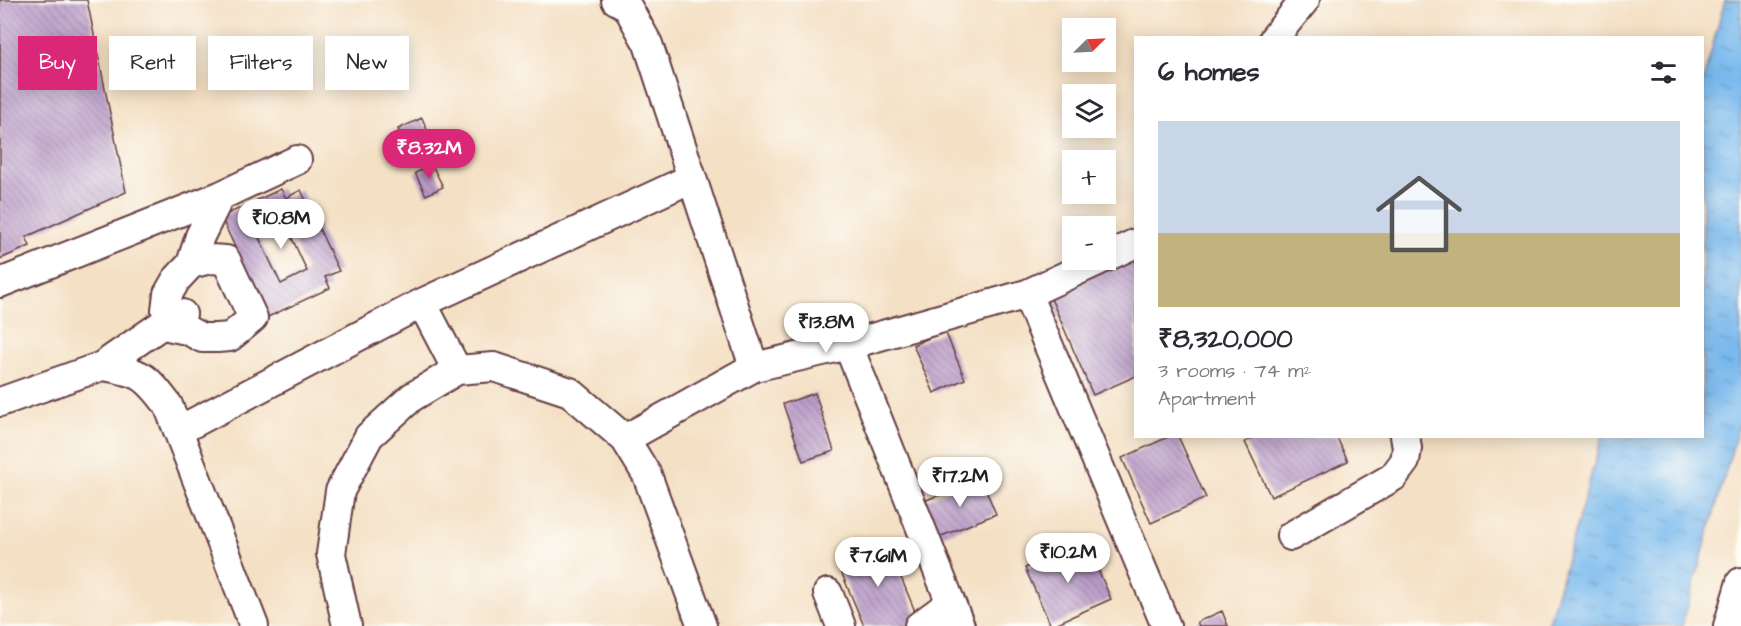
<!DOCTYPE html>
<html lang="en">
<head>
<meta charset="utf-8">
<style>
  :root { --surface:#fff; --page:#f7f7f7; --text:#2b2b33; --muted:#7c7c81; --line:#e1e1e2; --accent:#db2777 }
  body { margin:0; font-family:"Architects Daughter",sans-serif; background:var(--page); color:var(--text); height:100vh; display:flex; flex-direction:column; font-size:22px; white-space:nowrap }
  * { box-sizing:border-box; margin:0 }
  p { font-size:20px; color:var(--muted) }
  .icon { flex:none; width:33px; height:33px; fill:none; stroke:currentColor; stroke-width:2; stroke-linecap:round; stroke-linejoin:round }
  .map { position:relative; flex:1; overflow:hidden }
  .details { position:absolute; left:1134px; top:36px; width:570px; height:402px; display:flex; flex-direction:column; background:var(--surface); border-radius:0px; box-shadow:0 3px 15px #0003 }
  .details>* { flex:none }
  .top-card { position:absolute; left:18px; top:36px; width:570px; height:54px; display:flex; gap:12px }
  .needle { width:39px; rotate:66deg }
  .buttons { position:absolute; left:1062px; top:18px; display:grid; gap:12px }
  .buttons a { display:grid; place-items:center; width:54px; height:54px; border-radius:0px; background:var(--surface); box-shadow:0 3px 15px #0003; font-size:30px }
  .price { position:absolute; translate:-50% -51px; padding:0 14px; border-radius:21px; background:#fff; color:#222; font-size:20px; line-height:39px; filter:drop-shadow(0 2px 3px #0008) }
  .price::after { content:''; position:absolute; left:50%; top:36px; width:18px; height:14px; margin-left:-9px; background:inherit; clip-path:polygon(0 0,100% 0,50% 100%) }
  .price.on { background:var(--accent); color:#fff }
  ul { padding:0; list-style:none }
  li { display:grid; align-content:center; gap:12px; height:318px; padding:0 24px }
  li+li { border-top:2px solid var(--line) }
  li span { display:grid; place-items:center; height:186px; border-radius:0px; color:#555 }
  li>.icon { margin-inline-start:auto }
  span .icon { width:108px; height:108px; fill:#fffc; stroke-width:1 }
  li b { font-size:26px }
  h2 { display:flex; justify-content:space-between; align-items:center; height:72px; padding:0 24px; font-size:26px }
  .pill { padding:0 21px; border-radius:0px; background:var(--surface); box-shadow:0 3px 15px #0003; font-size:21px; line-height:54px }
  .pill.on { background:var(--accent); color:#fff }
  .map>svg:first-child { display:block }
</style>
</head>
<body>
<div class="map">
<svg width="1741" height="626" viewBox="0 0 1741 626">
  <defs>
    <pattern id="water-ripples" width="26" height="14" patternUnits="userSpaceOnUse" patternTransform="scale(1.5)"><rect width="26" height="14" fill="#79b9ed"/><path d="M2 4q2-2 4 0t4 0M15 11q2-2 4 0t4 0" fill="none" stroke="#6596c0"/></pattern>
    <pattern id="building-back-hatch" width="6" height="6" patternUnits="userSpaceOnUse" patternTransform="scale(1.5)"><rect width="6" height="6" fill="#b99bc8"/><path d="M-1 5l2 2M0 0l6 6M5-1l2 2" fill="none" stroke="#987ea3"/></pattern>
  </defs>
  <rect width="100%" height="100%" fill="#fdfcf7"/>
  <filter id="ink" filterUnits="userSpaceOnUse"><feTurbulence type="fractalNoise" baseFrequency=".0167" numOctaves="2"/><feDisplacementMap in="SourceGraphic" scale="12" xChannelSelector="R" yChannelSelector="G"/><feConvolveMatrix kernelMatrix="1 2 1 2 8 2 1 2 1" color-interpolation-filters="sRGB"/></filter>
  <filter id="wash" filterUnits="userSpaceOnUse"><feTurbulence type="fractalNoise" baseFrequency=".008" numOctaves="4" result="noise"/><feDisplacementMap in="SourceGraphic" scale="24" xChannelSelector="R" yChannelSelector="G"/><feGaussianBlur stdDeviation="1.35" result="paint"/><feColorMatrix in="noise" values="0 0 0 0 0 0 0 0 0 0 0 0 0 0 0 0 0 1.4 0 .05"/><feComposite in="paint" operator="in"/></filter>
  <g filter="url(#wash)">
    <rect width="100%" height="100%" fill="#f4e0c4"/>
    <!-- water -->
    <path fill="url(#water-ripples)" stroke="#626c8c" stroke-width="1.5" d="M1725,0H1741V418L1682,626H1548L1602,437L1702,436L1703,81Z"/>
    <g id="blocks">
      <!-- building -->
      <path fill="url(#building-back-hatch)" fill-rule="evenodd" d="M0,0H87L126,192L26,237L30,246L0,259Z
        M422,118L437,153L413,163L398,129Z
        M432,165L443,187L426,195L415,173Z
        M281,189L286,198L301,190L339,271L325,277L330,288L268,317L221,217ZM280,212L307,271L281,284L253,225Z
        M1136,248V376L1093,395L1046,287Z
        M945,331L965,379L934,393L913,345Z
        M815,393L834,451L803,461L783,404Z
        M1170,436H1178L1206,498L1151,523L1122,458Z
        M1257,436H1336L1348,461L1271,497L1245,442Z
        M981,478L996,514L939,537L924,501Z
        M886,541L919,621L906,626H864L837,562Z
        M1086,542L1111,599L1051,626L1025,568Z
        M1222,611L1228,626H1199L1197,622Z"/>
    </g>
  </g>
  <g filter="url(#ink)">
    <use href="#blocks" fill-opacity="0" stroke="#643c42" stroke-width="1.5"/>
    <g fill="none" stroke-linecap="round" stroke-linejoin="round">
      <defs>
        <path id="minor" d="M616,0L627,6L648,44L754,367
          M1274,38L1305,0
          M1106,257L1136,243
          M191,264L210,259L226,260L253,318L230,337L217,338H202L187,330L168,326L166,310L168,294L176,280L191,264L200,236L220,196
          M0,283L220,196L297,160
          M1027,294L1166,626
          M422,303L457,370
          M102,366C140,372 145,374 168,405L254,626
          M0,402L102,366L167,321L182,314
          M178,431L422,303L692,178
          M625,439L754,367L848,345
          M1291,536L1393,477L1405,461L1407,448L1405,436
          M828,593L841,626
          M347,626L331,554L340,491L369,436L412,397L457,370L494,367L570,392L625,439L647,475L702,626
          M919,626L950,603
          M960,626L848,345L1027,294L1100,260
          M1728,626L1741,582"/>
      </defs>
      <!-- minor casing -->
      <use href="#minor" stroke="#643c42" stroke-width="32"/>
      <!-- minor -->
      <use href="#minor" stroke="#fff" stroke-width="28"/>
    </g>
  </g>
</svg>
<div class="buttons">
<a><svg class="needle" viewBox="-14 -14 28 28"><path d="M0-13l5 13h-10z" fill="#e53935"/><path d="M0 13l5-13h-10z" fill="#7c7c81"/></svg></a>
<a><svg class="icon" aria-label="layers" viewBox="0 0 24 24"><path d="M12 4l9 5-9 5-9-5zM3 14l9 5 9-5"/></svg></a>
<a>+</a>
<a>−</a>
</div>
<b class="price on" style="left:429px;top:180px">₹8.32M</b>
<b class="price" style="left:281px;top:250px">₹10.8M</b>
<b class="price" style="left:826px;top:354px">₹13.8M</b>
<b class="price" style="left:960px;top:508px">₹17.2M</b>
<b class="price" style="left:1068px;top:584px">₹10.2M</b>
<b class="price" style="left:878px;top:588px">₹7.61M</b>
<div class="top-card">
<a class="pill on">Buy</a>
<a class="pill">Rent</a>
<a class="pill">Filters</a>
<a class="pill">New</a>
</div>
<section class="details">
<h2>6 homes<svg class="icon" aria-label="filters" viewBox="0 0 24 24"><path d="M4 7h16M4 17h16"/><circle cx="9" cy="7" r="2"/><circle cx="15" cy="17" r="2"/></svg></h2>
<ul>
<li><span style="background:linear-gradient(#c9d6e8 60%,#c2b280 0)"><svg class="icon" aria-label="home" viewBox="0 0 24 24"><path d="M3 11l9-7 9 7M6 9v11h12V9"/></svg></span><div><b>₹8,320,000</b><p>3 rooms · 74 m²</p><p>Apartment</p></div></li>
</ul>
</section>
</div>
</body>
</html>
